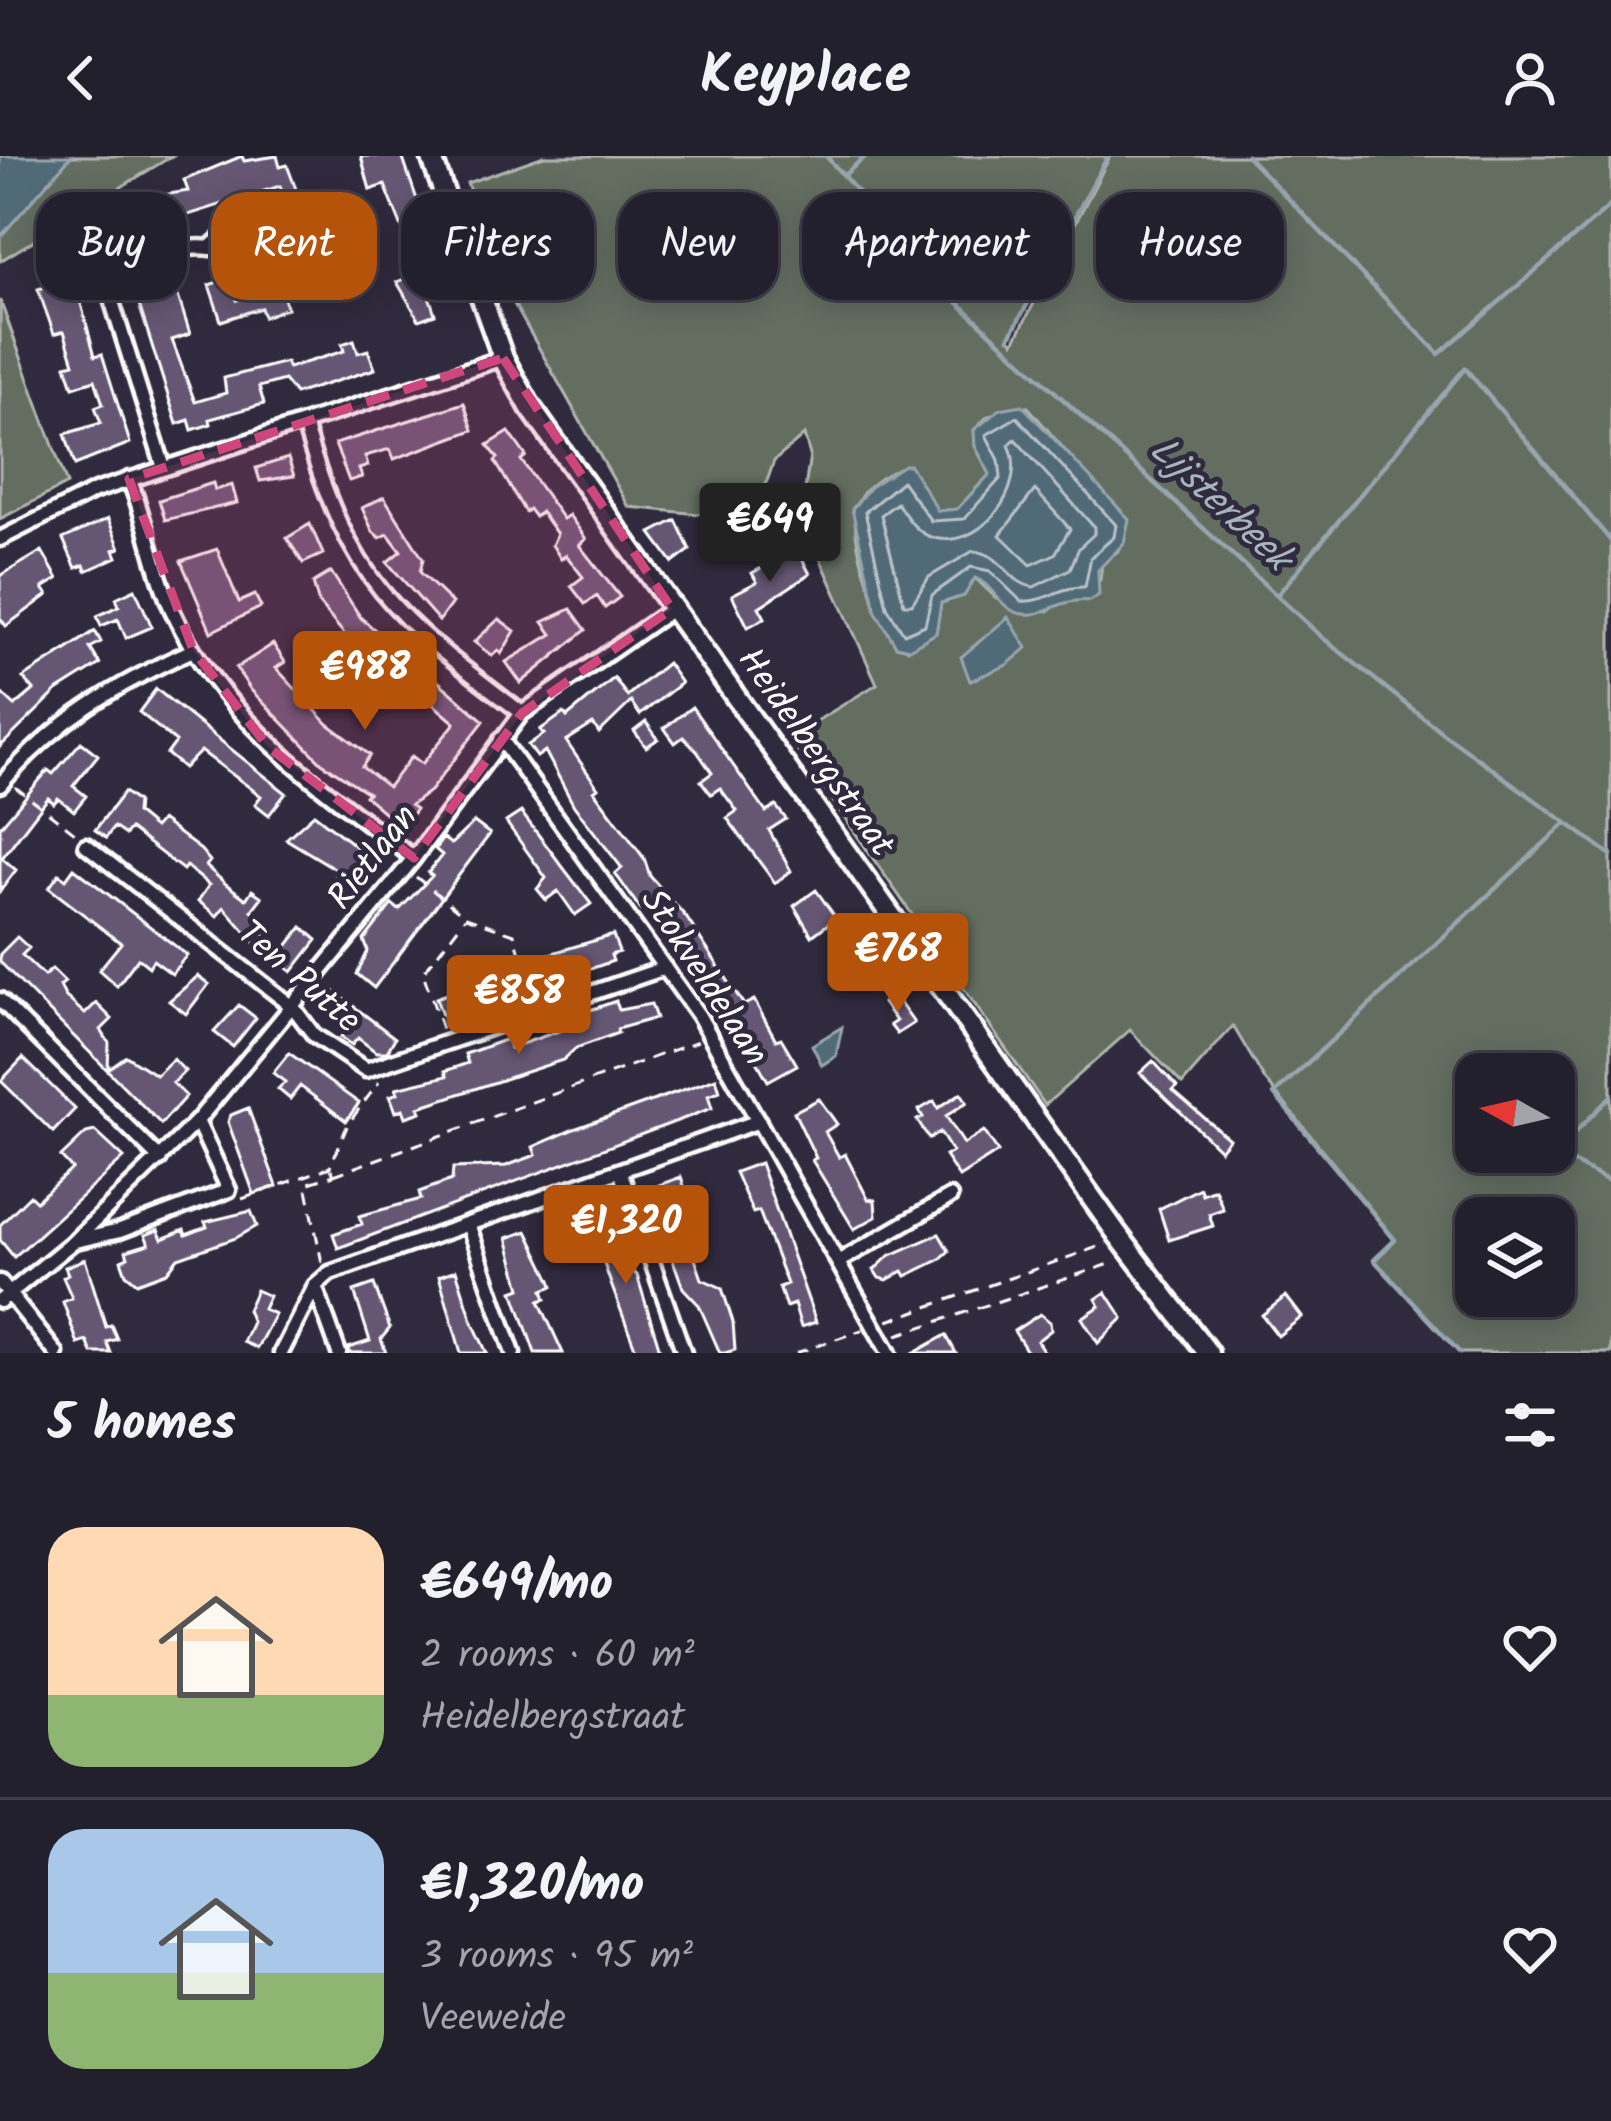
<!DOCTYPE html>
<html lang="en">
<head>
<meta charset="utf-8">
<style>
  :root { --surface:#23202e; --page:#2f2d3a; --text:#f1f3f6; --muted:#a3a3aa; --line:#403e4a; --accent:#b45309 }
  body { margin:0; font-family:Kalam,sans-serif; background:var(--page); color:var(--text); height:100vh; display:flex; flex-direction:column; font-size:45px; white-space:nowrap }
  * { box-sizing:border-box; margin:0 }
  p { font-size:39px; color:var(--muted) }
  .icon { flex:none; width:66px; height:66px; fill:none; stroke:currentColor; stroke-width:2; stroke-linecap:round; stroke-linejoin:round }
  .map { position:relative; height:1197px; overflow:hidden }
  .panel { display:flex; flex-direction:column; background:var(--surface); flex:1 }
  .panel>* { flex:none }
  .top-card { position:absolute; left:36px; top:36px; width:1539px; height:108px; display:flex; gap:24px }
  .needle { width:78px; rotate:278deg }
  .tools { position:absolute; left:1455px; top:897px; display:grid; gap:24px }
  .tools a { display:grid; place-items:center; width:120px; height:120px; border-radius:24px; background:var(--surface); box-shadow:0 6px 30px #0003,0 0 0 3px var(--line); font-size:60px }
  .price { position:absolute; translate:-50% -102px; padding:0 27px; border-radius:12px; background:var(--accent); color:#fff; font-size:39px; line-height:78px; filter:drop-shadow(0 3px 6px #0008) }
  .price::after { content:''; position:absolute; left:50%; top:72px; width:36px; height:27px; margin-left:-18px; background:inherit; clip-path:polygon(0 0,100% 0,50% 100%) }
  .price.active { background:#222; color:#fff }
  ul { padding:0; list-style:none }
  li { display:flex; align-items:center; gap:36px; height:300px; padding:0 48px }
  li+li { border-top:3px solid var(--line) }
  li span { display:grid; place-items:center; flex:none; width:336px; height:240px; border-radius:36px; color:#555 }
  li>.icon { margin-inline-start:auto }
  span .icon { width:144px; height:144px; fill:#fffc; stroke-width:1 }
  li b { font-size:51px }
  h2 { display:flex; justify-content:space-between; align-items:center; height:144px; padding:0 48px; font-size:51px }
  .pill { padding:0 42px; border-radius:36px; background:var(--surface); box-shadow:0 6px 30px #0003,0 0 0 3px var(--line); font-size:42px; line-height:108px }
  .pill.active { background:var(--accent); color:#fff }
  header { display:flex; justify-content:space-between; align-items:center; height:156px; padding:0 48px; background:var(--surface); font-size:54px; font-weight:800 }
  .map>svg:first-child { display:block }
</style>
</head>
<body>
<header><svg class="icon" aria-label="back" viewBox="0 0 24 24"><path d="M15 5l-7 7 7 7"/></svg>Keyplace<svg class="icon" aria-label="person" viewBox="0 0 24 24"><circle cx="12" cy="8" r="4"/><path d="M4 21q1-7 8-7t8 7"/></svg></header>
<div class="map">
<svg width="1611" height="1197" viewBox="0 0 1611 1197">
  <rect width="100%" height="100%" fill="#2f2a3d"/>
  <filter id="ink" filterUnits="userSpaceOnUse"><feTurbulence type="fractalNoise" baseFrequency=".00833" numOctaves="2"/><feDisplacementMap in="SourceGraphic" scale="24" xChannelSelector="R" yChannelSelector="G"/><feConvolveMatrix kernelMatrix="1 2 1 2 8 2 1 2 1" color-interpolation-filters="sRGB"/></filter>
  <g filter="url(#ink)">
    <!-- green -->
    <path fill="#646d60" stroke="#b2b6b0" stroke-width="3" fill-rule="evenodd" d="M71,0H172L0,105V81Z
      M544,0H1108L1009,181L1014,186L1110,0H1611V1197H1460L1374,1104L1395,1083L1265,924L1233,870L1182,928L1130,874L1045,949L789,582L877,528L801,360L810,299L804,279L774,305L765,331L699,358L629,351L505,132L467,27ZM1028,251L1115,353L1129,363L1118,395L1102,407L1100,424L1048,455L996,442L975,422L964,440L941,447L936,477L908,493L896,490C879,461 841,370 861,340C869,328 886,319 899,312L919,325L938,355L957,353L990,318L975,290L974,274L988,260ZM1476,918H1554V996H1476ZM1476,1062H1554V1140H1476Z
      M0,144L67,328L0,363Z"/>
    <!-- water -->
    <path fill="#516a78" stroke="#97a6ae" stroke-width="3" d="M0,0H71L0,81Z
      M1022,249L1129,363L1124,387L1098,414L1099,439L1090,445C1057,440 1040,468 1013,455C997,447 991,428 975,422L964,440L941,447L936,477L909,493L896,490L876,456L852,353L870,331L904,309H910L938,355L957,353L990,318L975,290L974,274L1000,253Z
      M1008,461L1027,492L1007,509L970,525L961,501Z
      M842,871L836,900L822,909L812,889Z"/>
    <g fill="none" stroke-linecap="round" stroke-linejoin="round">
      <!-- shore -->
      <path stroke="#b9c3c9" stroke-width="3" d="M1017,261L1116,369L1114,381L1091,401L1085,431C1059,430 1045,447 1021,445L990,415L971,411L932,439L925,469L904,478L887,451L865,356L902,325L931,365L964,363L1001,322L999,304L986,279Z
        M1015,283L1094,371V378L1079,392L1070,413L1034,431C1008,428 1003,397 973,395L929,421L912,448H904L881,359L897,347C906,359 915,376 931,381C980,397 1029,331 1009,289Z
        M1035,334L1070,373L1055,398L1031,409L1000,379Z"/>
      <!-- stream -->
      <path stroke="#97a6ae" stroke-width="4.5" d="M826,0L943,133L1323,482L1444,578L1611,699
        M1247,0L1439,198L1611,49
        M843,20L866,0
        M1009,182L1108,0
        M1278,438L1465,212L1611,385
        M1611,940L1555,997L1611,1026
        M1460,1197L1374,1104L1395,1084L1274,938L1565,668"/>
    </g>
    <!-- building -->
    <path fill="#655773" stroke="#fff" stroke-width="3" d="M242,0L244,5L277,0L280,11L287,9L325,111L279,126L287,152L264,161L261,152L221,165L209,129L230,122L237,144L264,135L260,120L303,105L280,30L166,66L152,67L144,42L188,35L184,24Z
      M361,0H402L434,93L413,100L385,29L370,34Z
      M91,49L101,67L48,94L40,78Z
      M421,116L435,158L419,164L397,126Z
      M74,122L95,200L102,198L130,287L75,309L65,278L101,267L95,251L103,248L95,224L73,231L66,209L74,207L64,175L54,178L38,133Z
      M173,124L190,178L172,184L195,246L226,237L224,222L286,206L288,212L344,195L342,188L354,184L358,197L368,194L375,213L295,238L284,224L259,231L264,248L210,263L211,268L192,274L189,264L177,268L135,136Z
      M464,247L473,274L394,303L390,293L365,300L368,310L359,313L362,321L349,325L335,288Z
      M509,276L526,300L521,304L563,363L569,359L586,383L579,389L620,441L605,452L597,440L585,448L571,430L583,421L566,399L561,403L552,389L557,378L541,356L535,361L529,353L525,356L495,305L498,302L488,289Z
      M288,302L294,320L260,325L256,312Z
      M213,327L215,334L232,329L237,347L165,364L159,344Z
      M384,341L423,403L420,416L452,447L439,465L387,406L401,395L388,378L380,382L373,376L362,352Z
      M108,363L120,392L114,394L117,401L86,415L84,409L76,412L63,383Z
      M676,364L690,394L673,407L651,377Z
      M310,368L323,398L303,407L287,382Z
      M217,393L239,446L255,439L261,451L211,476L181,405Z
      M797,393L810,418L759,451L765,462L748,471L732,439L757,426L752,417Z
      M42,395L58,423L43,432L48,439L6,470L0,462V420Z
      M331,416L361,462L393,489L371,510L319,448L313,427Z
      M135,433L152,471L126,482L118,463L101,470L97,460L119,450L116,442Z
      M571,453L586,474L521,527L506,506L552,478L543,466Z
      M499,463L515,475L501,498L498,494L492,500L474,486Z
      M95,475L101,486L90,492L100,508L57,535L0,591V536L15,550L34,534L23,522Z
      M273,488L285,506L276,512L328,568L370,599L362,611L388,631L412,600L422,608L455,567L420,537L416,542L406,534L401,541L386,529L401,509L411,517L418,508L484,565L430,635L411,649L416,653L402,671L365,640L368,637L322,607L251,534L236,512Z
      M667,507L681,527L640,559L631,546L599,577L593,568L566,585L598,632L594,635L644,702L650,720L686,761L744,849L754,844L776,884L781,882L797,909L768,925L720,840L716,843L697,821L649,749L641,754L619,723L615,718L622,712L574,650L545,595L537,601L528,589L544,578L540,574L564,557L567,561L614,522L627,540Z
      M156,533L286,637L269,659L255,648L261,640L201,595L184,612L167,598L176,586L139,556Z
      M692,551L766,656L776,650L786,663L769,674L791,715L775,727L727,662L737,655L720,632L711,638L701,625L712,617L696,594L683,581L675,587L664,572Z
      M646,566L658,583L646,591L634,575Z
      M81,586L98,599L73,630L86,640L74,655L58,642L54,647L48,642L2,702L16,714L0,735V671L48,614L53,618Z
      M124,636L137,646L136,657L154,672L161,664L201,694L210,705L206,710L226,728L246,743L252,734L262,741L252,754L270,772L257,789L224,751L217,760L198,745L209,729L186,710L183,714L130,673L125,679L114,671L106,682L95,674Z
      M521,656L591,748L575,759L558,735L546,744L537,733L546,722L506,666Z
      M314,658L372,703L350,732L335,721L339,715L286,683Z
      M474,666L490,678L374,832L357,818L368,795L364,784L392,748L399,754L432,720L428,717L442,699L435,693L443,682L451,688Z
      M74,712L187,799L172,818L153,804L149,811L138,802L117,830L99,814L121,787L49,732L59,718L66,723Z
      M816,734L836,762L812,780L794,750Z
      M302,771L317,784L292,816L276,804Z
      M613,779L619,796L611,799L613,805L451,861L449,856L442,859L436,842L472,829L470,824L484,819L487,825L526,805Z
      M17,781L29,792L22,799L44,820L52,813L65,826L60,830L65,840L85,858L96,847L112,863L101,874L109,887L108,913L126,900L156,919L173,903L185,915L173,927L186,940L161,968L0,806V798Z
      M198,820L209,828L186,858L169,845Z
      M335,836L395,882L387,896H376L358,882L352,889L341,881L347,873L325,850Z
      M894,839L914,867L897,878L890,869L896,865L883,847Z
      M616,845L619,854L651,848L656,862L617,873L618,877L576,892L563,904L419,951L421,956L406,961L403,953L396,956L390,940L398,937L396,932L447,920L445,915L468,907L465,898L471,896L507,883L510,892L576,869L573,860Z
      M239,849L256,862L233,891L214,876Z
      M289,897L359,947L346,965L300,930L290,943L278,933L285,926L273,917Z
      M23,902L75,953L53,976L1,925Z
      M1153,905L1177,931L1173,935L1229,983L1220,994L1140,917Z
      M716,922L720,935L708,939L712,952L338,1092L333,1078L362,1068L359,1060L421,1043L419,1036L452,1024L453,1012L506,1010L536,999L533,991L574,973Z
      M961,937L967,946L946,960L964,988L984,975L998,996L959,1021L945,1000L952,996L940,976L929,983L917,964L923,961L919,954L934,945L938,952Z
      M819,943L837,968L825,976L839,1001L845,998L868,1043L875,1044L876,1061L854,1073L812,1004L816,1002L794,956Z
      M248,952L277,1030L254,1038L228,966L231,959Z
      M95,975L124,1002L14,1101L0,1084V1069L30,1039L36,1045L72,1013L61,1001L86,977Z
      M760,1007L816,1166L801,1171L794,1148L786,1151L779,1131L787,1128L759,1055L753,1057L735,1016Z
      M681,1021L696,1064L688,1067L691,1075L686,1076L694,1100L702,1123L722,1132L733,1166L735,1194L725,1197H720L699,1149L683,1132L665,1082L674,1078L659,1029Z
      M1200,1032L1202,1038L1215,1033L1223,1053L1209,1058L1213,1070L1169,1084L1159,1053Z
      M251,1055L257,1070L236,1082L178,1102L167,1116L137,1127L126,1118L121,1104L128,1101L126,1095L149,1088L145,1079L158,1074L162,1083L184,1074L186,1079L207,1071L205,1066Z
      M612,1059L629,1112L637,1119L661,1197H637L611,1128L590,1067Z
      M527,1075L551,1124L553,1130L543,1134L546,1143L539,1145L563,1197H535L513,1135L521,1132L507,1082Z
      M939,1078L949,1095L939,1104L906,1120L903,1115L887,1124L879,1122L874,1114L889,1100Z
      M85,1103L106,1171L111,1169L117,1183L107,1186L111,1197H92L87,1185L78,1188L63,1146L72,1142L63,1121L68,1118L65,1111Z
      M456,1114L473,1167L487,1197H461L439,1120Z
      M374,1128L390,1172L381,1183L386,1197H349L348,1192L370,1185L354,1135Z
      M256,1134L269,1140L263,1153L275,1158L257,1192L243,1186L252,1166L247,1154Z
      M1106,1136L1123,1162L1098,1187L1082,1162L1100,1150L1096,1143Z
      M1286,1140L1302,1161L1278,1180L1262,1159Z
      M1040,1158L1050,1166L1051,1174L1037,1185L1045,1197H1028L1014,1175Z
      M946,1179L956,1197H914Z"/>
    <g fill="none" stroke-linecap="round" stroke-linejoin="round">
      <defs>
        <path id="street" d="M304,268C350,427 394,460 522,557
          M164,312L107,130L115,116C140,108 165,98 190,92C220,86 248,110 271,79L266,62L234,70L209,92
          M129,323C147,365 153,413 172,454C224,567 319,629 414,702
          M0,383L95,335L503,202
          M501,583L699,860L889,1197
          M0,629C55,564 117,528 193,494
          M86,689L293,851L314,879L366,914L665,812
          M0,844L160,1003
          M620,1015L684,1197
          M468,1068L513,1197
          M75,1085L120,1075L229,1034L197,965
          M838,1106L950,1041
          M0,1126L56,1197
          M315,1130L339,1197
          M0,1145L74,1085L197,965L414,702L522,557L672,453
          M281,1197L315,1130L330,1117L759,965"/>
        <path id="secondary" d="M431,0L503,202L530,251L1118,1079L1208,1197"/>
      </defs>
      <!-- street casing -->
      <use href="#street" stroke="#fff" stroke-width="21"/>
      <!-- secondary casing -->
      <use href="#secondary" stroke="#fff" stroke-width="27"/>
      <!-- path -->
      <path stroke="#fff" stroke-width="3" stroke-dasharray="12 9" stroke-linecap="butt" d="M15,631L79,680
        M416,721L466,761L514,778L535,843
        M442,873L423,817L465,762
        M334,1019L698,885
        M242,1043L330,1011L348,968L379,926
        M322,1107L306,1028L334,1019L331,1013
        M888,1165L1106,1088
        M897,1179L1116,1106
        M796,1197L862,1174"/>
      <!-- street -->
      <use href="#street" stroke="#2f2a3d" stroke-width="12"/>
      <!-- secondary -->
      <use href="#secondary" stroke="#2f2a3d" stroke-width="18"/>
    </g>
  </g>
  <!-- marked area -->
  <path fill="#ce467c" fill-opacity="0.2" stroke="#ce467c" stroke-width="9" stroke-dasharray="24 15" stroke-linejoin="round" d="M503,202L672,453L522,557L414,702L268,591L193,494L129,323Z"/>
  <g text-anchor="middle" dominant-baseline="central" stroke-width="10" stroke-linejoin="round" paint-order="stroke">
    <!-- street labels -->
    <g font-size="36" fill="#fff" stroke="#2f2a3d">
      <text transform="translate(815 597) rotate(55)">Heidelbergstraat</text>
      <text transform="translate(374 702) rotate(-52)">Rietlaan</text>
      <text transform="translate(298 822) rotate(41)">Ten Putte</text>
      <text transform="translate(703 822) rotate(57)">Stokveldelaan</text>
    </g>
    <!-- water labels -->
    <g font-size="39" font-style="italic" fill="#a8b4bc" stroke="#2f2a3d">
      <text transform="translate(1219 349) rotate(43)">Lijsterbeek</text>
    </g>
  </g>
</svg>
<div class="tools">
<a><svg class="needle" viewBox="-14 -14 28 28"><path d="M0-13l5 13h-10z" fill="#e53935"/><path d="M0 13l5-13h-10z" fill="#a3a3aa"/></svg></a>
<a><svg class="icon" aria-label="layers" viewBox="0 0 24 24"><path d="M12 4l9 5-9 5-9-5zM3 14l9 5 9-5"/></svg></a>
</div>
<b class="price active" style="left:770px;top:429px">€649</b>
<b class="price" style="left:365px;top:577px">€988</b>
<b class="price" style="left:898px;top:859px">€768</b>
<b class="price" style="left:519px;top:901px">€858</b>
<b class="price" style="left:626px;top:1131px">€1,320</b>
<div class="top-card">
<a class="pill">Buy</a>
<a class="pill active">Rent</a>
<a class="pill">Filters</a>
<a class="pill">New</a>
<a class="pill">Apartment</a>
<a class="pill">House</a>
</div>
</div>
<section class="panel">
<h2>5 homes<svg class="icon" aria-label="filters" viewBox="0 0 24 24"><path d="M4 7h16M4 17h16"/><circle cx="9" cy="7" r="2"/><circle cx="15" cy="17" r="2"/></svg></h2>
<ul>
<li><span style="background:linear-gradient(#ffd9b3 70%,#8fb573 0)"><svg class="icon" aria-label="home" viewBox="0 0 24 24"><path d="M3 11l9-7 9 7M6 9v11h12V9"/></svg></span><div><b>€649/mo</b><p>2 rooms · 60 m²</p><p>Heidelbergstraat</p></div><svg class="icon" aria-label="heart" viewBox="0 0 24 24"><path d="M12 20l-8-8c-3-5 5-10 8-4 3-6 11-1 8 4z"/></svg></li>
<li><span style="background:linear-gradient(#a9c7e8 60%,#8fb573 0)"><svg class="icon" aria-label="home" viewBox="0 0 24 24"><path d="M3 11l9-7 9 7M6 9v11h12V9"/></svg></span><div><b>€1,320/mo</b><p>3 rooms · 95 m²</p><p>Veeweide</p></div><svg class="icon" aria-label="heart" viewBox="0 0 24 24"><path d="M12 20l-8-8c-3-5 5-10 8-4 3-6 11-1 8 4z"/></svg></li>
</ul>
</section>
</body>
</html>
